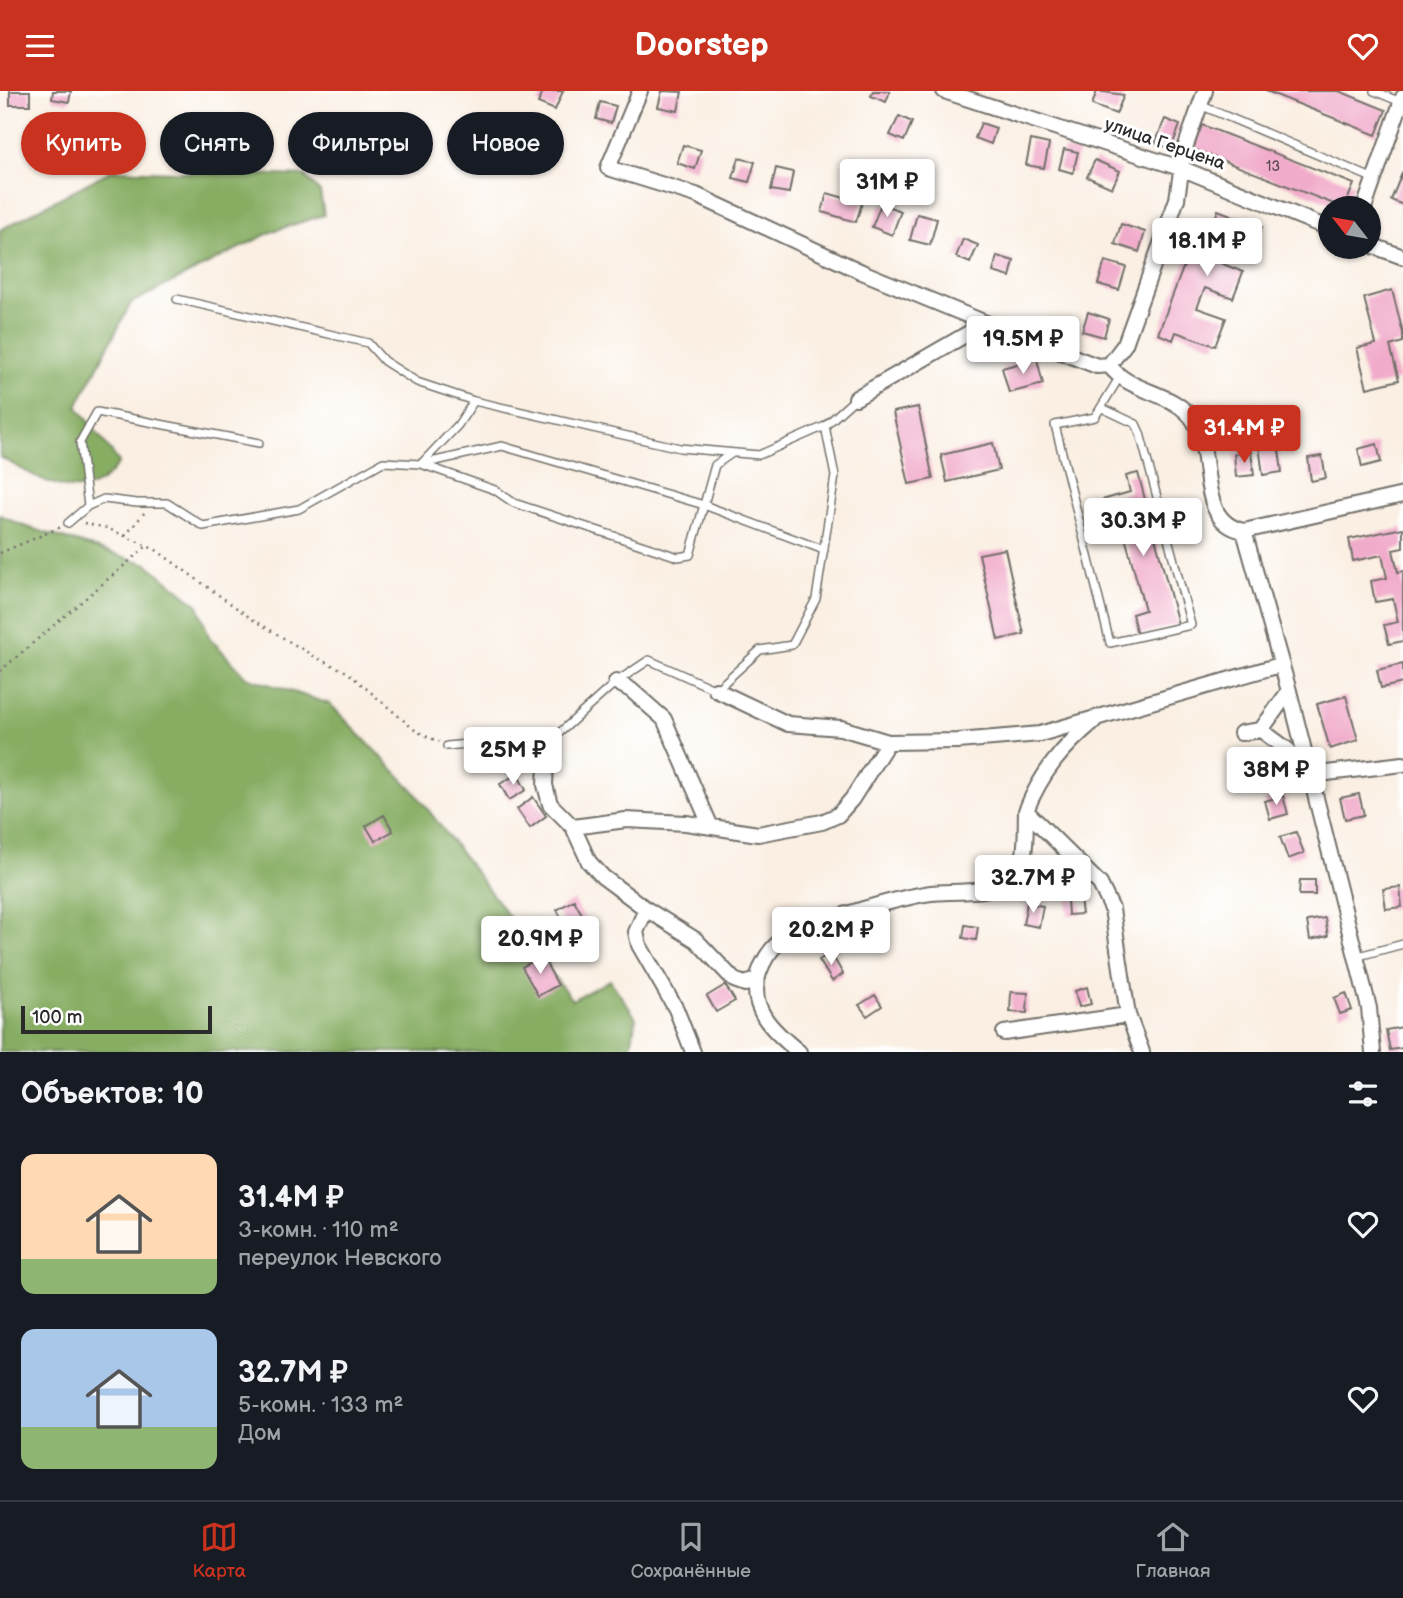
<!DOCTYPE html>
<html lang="ru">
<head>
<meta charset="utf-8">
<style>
  :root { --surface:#171b24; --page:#20242c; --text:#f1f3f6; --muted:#9ea1a6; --line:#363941; --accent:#c8321e }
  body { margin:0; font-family:"Balsamiq Sans",sans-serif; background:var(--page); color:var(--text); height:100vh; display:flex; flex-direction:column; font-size:26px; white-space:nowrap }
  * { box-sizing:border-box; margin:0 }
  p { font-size:23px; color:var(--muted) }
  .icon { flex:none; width:38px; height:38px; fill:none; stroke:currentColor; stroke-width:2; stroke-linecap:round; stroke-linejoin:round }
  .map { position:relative; height:961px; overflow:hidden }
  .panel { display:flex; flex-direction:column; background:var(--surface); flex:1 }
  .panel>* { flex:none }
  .top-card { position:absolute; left:21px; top:21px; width:700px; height:63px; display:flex; gap:14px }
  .needle { width:46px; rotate:301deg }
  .controls { position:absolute; left:1318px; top:105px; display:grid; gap:14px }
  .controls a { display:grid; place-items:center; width:63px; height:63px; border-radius:50%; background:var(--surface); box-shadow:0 2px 5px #0004; font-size:35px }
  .scale { position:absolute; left:21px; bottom:18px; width:191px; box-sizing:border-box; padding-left:7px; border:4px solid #2b2b2b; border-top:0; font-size:19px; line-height:24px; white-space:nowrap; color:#2b2b2b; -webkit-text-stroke:5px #fff; paint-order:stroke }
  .price { position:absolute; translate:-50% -60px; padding:0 16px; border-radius:7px; background:#fff; color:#222; font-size:23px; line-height:46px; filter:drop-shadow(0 2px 4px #0008) }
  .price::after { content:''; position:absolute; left:50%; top:42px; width:21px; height:16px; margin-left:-10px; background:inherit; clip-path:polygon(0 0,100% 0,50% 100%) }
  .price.selected { background:var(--accent); color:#fff }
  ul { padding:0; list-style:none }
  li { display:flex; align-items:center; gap:21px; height:175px; padding:0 21px }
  li span { display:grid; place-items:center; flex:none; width:196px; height:140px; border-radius:14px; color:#555 }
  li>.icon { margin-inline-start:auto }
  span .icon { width:84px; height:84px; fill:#fffc; stroke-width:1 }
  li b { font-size:30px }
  h2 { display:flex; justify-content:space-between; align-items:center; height:84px; padding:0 21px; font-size:30px }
  .tag { padding:0 24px; border-radius:32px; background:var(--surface); box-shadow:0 2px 5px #0004; font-size:24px; line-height:63px }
  .tag.selected { background:var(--accent); color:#fff }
  header { display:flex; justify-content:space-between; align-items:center; height:91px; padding:0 21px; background:var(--accent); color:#fff; font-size:32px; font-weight:700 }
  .tabs { display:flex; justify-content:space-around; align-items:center; height:98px; border-top:2px solid var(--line); background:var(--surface); font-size:19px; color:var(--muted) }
  .tabs a { display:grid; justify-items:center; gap:4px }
  .tabs .selected { color:var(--accent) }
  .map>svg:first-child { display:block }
</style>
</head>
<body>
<header><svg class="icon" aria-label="menu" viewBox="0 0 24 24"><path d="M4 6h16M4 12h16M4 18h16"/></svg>Doorstep<svg class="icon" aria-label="heart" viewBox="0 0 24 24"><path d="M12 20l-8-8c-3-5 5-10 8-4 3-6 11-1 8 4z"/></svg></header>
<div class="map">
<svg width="1403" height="961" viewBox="0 0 1403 961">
  <rect width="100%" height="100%" fill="#fff"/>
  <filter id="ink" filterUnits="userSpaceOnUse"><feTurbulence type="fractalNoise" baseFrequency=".0143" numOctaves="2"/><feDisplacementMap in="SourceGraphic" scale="14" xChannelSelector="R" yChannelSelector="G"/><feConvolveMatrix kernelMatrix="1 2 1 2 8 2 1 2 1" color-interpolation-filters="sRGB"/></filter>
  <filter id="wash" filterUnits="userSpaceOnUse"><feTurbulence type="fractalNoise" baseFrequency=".00686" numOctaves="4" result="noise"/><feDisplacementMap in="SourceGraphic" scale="28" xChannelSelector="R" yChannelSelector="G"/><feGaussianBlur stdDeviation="1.57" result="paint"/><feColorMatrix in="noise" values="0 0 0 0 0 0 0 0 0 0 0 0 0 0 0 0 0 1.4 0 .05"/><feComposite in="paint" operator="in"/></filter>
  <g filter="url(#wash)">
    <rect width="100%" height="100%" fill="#faefe2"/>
    <!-- forest -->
    <path fill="#87ad63" stroke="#596c47" stroke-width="2" d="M112,79L305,85L320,101L324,124L273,140L131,212L77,315L119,371C88,422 39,387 0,366V139Z
      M0,424L21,434L147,473L198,514L209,546L246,586L330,613L414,700L572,909L610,889L636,927L630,961H0Z"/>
    <g id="blocks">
      <!-- building -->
      <path fill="#f1accb" d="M10,0H30V14H10Z
        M53,0H71L69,11L52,8Z
        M543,0H563L555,19L538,12Z
        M662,0L682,1L678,20L658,16Z
        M873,0H890L886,11L871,5Z
        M1097,0L1124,4L1116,23L1092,14Z
        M1266,0H1339L1386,19L1376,44Z
        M600,11L616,15L611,32L596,28Z
        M899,25L912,31L904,50L890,44Z
        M1165,28L1180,34L1171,58L1155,52Z
        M981,32L996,37L991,53L975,47Z
        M1202,34L1354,93L1344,117L1193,58Z
        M1031,49L1049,53L1044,77L1026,74Z
        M683,54L701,59L695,78L677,72Z
        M1064,58L1078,61L1073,82L1059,78Z
        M739,67L755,71L749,91L733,87Z
        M1095,69L1120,80L1112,97L1087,86Z
        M776,77L793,81L789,102L771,99Z
        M1403,80V114L1391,109Z
        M827,102L862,112L856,131L822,121Z
        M881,113L901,120L892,144L872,136Z
        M1218,119L1262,136L1252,161L1220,149L1213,169L1243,181L1233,207L1205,197L1197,217L1226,227L1215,255L1176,241L1173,249L1158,243L1202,127L1214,131Z
        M917,123L937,128L930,154L910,149Z
        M1121,133L1145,141L1139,161L1115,153Z
        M963,148L978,154L970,172L956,166Z
        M997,165L1014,170L1010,186L993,181Z
        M1105,170L1126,176L1119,199L1098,193Z
        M1392,199L1403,242V251L1390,255L1399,289L1367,297L1357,257L1376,253L1364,207Z
        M1088,221L1109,228L1104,246L1082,240Z
        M1037,268L1043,293L1009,302L1002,277Z
        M918,316L933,388L909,393L893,321Z
        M993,352L999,379L947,391L941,364Z
        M1278,352L1282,381L1263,384L1259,355Z
        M1377,353L1381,371L1362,376L1358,358Z
        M1251,361L1254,384L1236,386L1234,363Z
        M1322,365L1326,387L1311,390L1308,367Z
        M1138,382L1178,533L1137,544L1132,523L1145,519L1119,424L1107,428L1102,409L1130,401L1126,385Z
        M1403,437V457L1393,459L1398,481L1403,480V550L1389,553L1384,534L1398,531L1393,508L1375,511L1371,490L1387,487L1382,464L1353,470L1349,448Z
        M1005,458L1024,543L998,549L979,463Z
        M1403,573V592L1381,597L1377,579Z
        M1346,605L1358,649L1330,658L1317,613Z
        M517,683L526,699L509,709L500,693Z
        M1359,703L1364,724L1345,728L1340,707Z
        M1283,705L1288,723L1270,728L1265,710Z
        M533,706L546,725L530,737L517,718Z
        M384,724L393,740L375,750L366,735Z
        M1296,741L1304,762L1288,768L1280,746Z
        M1300,789H1315V804H1299Z
        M1400,796L1402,816L1386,818L1383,798Z
        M1080,808L1082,823L1068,824L1067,809Z
        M574,809L584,827L566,836L557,819Z
        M1027,812L1043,815L1039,836L1023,833Z
        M1325,827L1328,845L1310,849L1307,830Z
        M965,834L978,836L976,849L963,847Z
        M865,839L868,853L850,858L846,844Z
        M831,862L843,883L832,890L819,869Z
        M542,865L558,894L538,905L522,876Z
        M725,894L735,910L716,921L707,905Z
        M1087,896L1091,913L1079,916L1075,900Z
        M1011,901L1028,902L1027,922L1010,921Z
        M1346,902L1352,919L1340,923L1334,907Z
        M875,904L882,915L867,925L859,914Z
        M1403,936V957L1390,959L1386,939Z"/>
    </g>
  </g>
  <g filter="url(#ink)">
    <use href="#blocks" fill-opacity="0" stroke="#73706b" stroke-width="2"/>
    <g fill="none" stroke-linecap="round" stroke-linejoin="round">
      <defs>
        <path id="lane" d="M1374,0L1403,12
          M1200,14L1372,87
          M177,208L368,252L384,270L417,291L474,310L680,357L759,364L825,335
          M1102,317L1136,333L1140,342L1191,534L1110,552L1055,334L1095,326L1119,287
          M422,372L458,334L474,310
          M422,373L502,355L704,414L824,459
          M88,415L80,351L97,321L259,352
          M68,432L88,415L104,408L137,412H167L203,435L299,418L383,371L421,373L495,399L514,412L678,466L690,464L715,374L731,363
          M447,655L519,648L547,653L616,591L649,569L716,599L760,559L792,554L816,508L835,385L825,335L856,307
          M1355,866L1403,853"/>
        <path id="street" d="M640,0L608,77L696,104L862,181L986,232
          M944,0L1183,78L1330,138
          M1364,117L1403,6
          M1368,153L1403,166
          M1109,274C1130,303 1175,300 1194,330C1215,363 1195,431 1244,440L1403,404
          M856,307L986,232L1097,275L1109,274L1125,253L1177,108L1184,60L1205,0
          M1244,440L1289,600L1369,917L1373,961
          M616,591L631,599L664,628L711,736
          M716,599L788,633L841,637L888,651
          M1261,639L1289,600
          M1241,642L1261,639L1288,659L1310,684L1403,673
          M547,653L545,694L550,713L573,736L589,771L603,786L646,818L696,849L734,889L745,893L757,889
          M1026,720C1041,682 1063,656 1094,630
          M573,736L626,729L686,732L758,743L822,731L838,724L852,708L888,651L958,650L1040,643L1280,574
          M646,818L636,841L639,854L676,918L693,961
          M1004,942L1128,924
          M799,961C773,940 747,917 759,882C763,870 770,859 779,851C798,834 903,806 931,802C954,800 990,803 1010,790C1029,778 1025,739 1026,720L1100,793L1112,818L1128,924L1142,961"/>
      </defs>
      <!-- lane casing -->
      <use href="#lane" stroke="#73706b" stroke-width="10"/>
      <!-- street casing -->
      <use href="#street" stroke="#73706b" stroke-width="18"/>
      <!-- path -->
      <path stroke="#73706b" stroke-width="2.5" stroke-dasharray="2 5" stroke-linecap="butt" d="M84,432L107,437L156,459L252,528L315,566L347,581L416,640L439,651
        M125,445L145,421
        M0,462L61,436
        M0,580L147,455"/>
      <!-- lane -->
      <use href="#lane" stroke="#fff" stroke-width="7"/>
      <!-- street -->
      <use href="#street" stroke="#fff" stroke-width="14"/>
    </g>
  </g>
  <g text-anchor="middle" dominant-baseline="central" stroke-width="6" stroke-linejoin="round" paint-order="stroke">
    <!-- number labels -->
    <g font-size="14" fill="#5c4b53">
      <text x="1273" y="75">13</text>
    </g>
    <!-- street labels -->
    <g font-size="18" fill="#2b2b2b" stroke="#fff">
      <text transform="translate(1165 53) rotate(19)">улица Герцена</text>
    </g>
  </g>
</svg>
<div class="controls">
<a><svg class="needle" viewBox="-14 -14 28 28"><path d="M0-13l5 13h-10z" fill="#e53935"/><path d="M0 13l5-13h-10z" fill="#9ea1a6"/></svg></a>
</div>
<div class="scale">100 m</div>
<b class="price" style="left:887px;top:128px">31M ₽</b>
<b class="price" style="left:1207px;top:187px">18.1M ₽</b>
<b class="price" style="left:1023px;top:285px">19.5M ₽</b>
<b class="price selected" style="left:1244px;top:374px">31.4M ₽</b>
<b class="price" style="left:1143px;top:467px">30.3M ₽</b>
<b class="price" style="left:513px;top:696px">25M ₽</b>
<b class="price" style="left:1276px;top:716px">38M ₽</b>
<b class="price" style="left:1033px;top:824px">32.7M ₽</b>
<b class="price" style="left:831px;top:876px">20.2M ₽</b>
<b class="price" style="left:540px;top:885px">20.9M ₽</b>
<div class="top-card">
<a class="tag selected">Купить</a>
<a class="tag">Снять</a>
<a class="tag">Фильтры</a>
<a class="tag">Новое</a>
</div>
</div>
<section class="panel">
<h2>Объектов: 10<svg class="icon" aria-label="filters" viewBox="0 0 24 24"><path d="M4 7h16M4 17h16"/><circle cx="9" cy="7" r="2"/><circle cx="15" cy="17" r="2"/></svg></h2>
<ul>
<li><span style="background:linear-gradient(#ffd9b3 75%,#8fb573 0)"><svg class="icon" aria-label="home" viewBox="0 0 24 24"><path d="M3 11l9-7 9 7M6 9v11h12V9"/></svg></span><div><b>31.4M ₽</b><p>3-комн. · 110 m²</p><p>переулок Невского</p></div><svg class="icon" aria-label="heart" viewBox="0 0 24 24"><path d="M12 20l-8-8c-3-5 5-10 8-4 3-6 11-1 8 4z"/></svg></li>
<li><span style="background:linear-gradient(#a9c7e8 70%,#8fb573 0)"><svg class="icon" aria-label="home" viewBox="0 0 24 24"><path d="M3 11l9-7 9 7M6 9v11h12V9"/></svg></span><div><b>32.7M ₽</b><p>5-комн. · 133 m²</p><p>Дом</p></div><svg class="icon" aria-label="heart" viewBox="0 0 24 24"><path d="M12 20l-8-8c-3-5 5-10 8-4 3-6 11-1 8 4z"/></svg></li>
</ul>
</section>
<nav class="tabs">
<a class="selected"><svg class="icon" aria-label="map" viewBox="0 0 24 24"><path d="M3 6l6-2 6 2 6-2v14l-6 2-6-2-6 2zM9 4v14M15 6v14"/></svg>Карта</a>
<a><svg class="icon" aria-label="saved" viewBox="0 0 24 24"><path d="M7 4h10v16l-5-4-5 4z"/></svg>Сохранённые</a>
<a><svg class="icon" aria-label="home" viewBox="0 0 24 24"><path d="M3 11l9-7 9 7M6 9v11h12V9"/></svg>Главная</a>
</nav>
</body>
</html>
